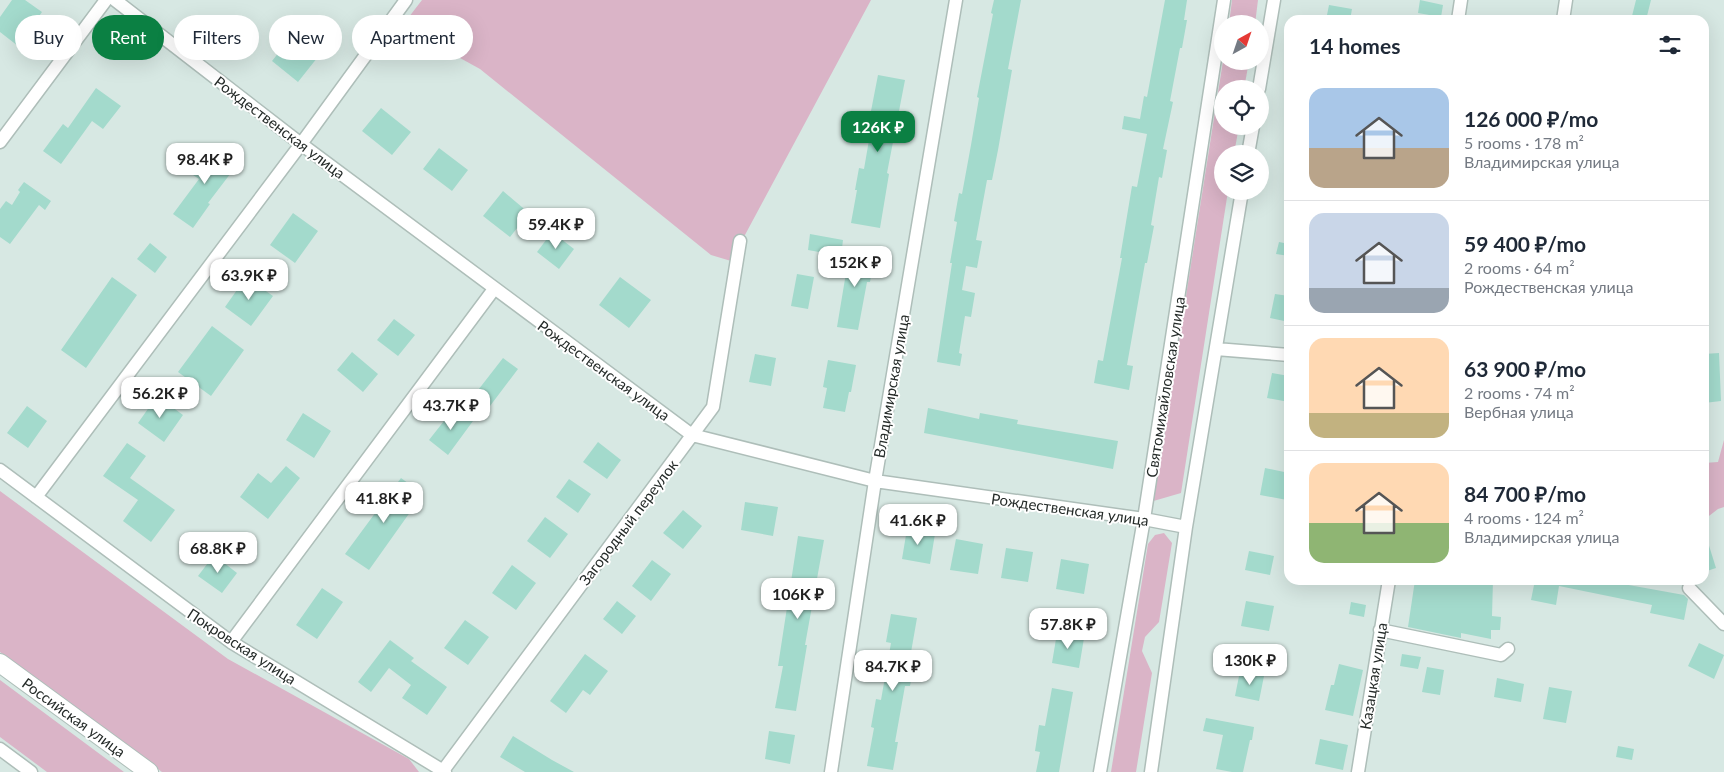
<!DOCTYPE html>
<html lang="en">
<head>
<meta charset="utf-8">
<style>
  :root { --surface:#fff; --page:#f6f6f7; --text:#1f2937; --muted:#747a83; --line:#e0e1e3; --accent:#0b8043 }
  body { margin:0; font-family:Lato,sans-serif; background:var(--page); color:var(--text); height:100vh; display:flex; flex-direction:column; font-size:19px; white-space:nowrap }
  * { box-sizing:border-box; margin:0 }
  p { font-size:16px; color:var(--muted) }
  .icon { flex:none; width:28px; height:28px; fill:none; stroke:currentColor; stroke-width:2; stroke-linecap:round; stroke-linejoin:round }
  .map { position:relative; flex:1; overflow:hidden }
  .panel { position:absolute; left:1284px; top:15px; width:425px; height:570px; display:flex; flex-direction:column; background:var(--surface); border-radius:15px; box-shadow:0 5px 20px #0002 }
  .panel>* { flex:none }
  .top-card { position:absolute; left:15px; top:15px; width:475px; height:45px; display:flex; gap:10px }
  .needle { width:32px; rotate:40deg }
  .controls { position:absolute; left:1214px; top:15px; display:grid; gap:10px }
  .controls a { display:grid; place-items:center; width:55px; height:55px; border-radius:50%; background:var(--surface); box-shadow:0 5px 20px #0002; font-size:25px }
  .price { position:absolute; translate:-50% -42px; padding:0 11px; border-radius:10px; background:#fff; color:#222; font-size:16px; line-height:32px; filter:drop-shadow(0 1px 2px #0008) }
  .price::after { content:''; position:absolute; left:50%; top:30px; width:15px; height:11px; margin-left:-8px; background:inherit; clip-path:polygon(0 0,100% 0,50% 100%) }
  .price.on { background:var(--accent); color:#fff }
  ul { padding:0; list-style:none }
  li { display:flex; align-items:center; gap:15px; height:125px; padding:0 25px }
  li+li { border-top:1px solid var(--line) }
  li span { display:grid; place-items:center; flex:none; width:140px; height:100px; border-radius:15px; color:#555 }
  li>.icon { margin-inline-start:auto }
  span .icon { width:60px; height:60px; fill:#fffc; stroke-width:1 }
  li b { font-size:21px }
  h2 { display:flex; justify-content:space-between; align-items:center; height:60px; padding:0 25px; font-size:21px }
  .chip { padding:0 18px; border-radius:22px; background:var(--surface); box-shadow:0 5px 20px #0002; font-size:18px; line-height:45px }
  .chip.on { background:var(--accent); color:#fff }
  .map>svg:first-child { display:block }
</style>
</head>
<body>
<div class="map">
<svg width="1724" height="772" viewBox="0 0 1724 772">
  <rect width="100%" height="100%" fill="#d7e8e3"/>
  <!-- green -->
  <path fill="#dab4c7" d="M422,0H871L731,261L711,255L480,69L402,26Z
    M1232,0H1258L1255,24H1229Z
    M1223,61H1249L1244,89H1222V126H1239L1234,154H1222V191H1228L1181,493L1150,502L1175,366Z
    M1724,440V507L1718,509L1705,519V542L1704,545V463L1718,462Z
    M0,491L228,659L409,759L419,772H162L0,652Z
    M1164,533L1172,543L1159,622L1145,637L1142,651L1152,673L1136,772H1111L1148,544L1155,535Z
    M0,680L124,772H47L0,737Z"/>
  <!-- building -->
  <path fill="#a3dacc" d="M12,0H25L42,12L18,46L0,32V17Z
    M994,0H1021L1008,69L1012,70L998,150L992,180H987L976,240L982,241L977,268L966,266L962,290L975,293L971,317L965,316L959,353L962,354L960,366L937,362L952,263H950L957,222L954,221L959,193L962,194L971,145L979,98L977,97L993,14L991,13Z
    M1165,0H1187L1184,20H1187L1182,48H1180L1170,101L1173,102L1163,149L1167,150L1162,178L1159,177L1151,225L1154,226L1147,263H1145L1127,365L1133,366L1129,390L1094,383L1098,360L1103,361L1122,258H1120L1132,186L1137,187L1147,134L1122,129L1124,116L1140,119L1144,96L1147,97Z
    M1420,0L1443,5L1441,17L1418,13Z
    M1636,0H1651L1646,20H1631Z
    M1329,5L1352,9L1350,20H1326Z
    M299,27L325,48L298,82L272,61Z
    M878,75L905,80L887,173L889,174L880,228L851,223L857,190H855L859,168L864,169L874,111H871Z
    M96,88L121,106L103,129L92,121L61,164L43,151L63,124L68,128Z
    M381,108L411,132L392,155L362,131Z
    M210,145L237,165L208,203L210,204L193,228L173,214L199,179L190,173Z
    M439,148L468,170L452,191L423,169Z
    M24,182L51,201L45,210L39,205L10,244L0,237V209L6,201L12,205L20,192L18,190Z
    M503,191L529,213L510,237L483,216Z
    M293,213L318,231L295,263L270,245Z
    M552,232L574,249L559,269L537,252Z
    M810,234L843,240L841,256L808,250Z
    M1279,242L1289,244V256L1276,254Z
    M150,243L167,257L155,273L137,259Z
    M850,249L875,254L870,282H867L858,330L837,327Z
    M797,274L814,277L808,309L791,306Z
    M112,277L137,295L86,368L61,350Z
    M246,277L273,296L251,326L225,307Z
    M620,277L651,300L629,328L599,305Z
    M1275,294L1289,296V322L1270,318Z
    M394,319L415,335L398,356L377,340Z
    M212,326L244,350L211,396L178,372Z
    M352,352L378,374L363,392L337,370Z
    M1719,353L1721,401L1704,403V354Z
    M755,354L776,358L771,386L749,382Z
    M503,358L518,369L490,406L475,394Z
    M828,360L856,365L851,392H849L845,412L823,408L827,388L823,387Z
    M1272,373L1289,376V402L1267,398Z
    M157,396L183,415L164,442L138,423Z
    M27,406L47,421L28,448L7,433Z
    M455,407L473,421L448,455L429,440Z
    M928,408L979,419L980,413L1018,420L1017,424L1118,441L1113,469L924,433Z
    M303,413L331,431L314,458L286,440Z
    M598,442L621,460L607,479L583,462Z
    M127,443L146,456L130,478L175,510L151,542L123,521L138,500L103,476Z
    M286,466L300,478L268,519L240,497L258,473L271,483Z
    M1265,468L1289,473V490L1287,500L1260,495Z
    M401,478L423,494L369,570L345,554Z
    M569,479L591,494L578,513L556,497Z
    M745,502L778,507L773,536L741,530Z
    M683,510L702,526L683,549L663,533Z
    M545,517L568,534L550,558L527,541Z
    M907,529L935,534L930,564L902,559Z
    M798,536L824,540L805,645H807L796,711L775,708L783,666H778Z
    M1704,536H1706L1716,568L1704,572Z
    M956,539L983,544L978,574L950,570Z
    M1006,548L1033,552L1028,582L1001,578Z
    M1249,551L1274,556L1270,575L1245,570Z
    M214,555L237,573L222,593L198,576Z
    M1061,559L1089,564L1084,594L1056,589Z
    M652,560L671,574L651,601L632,586Z
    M512,565L536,583L516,610L492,593Z
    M1415,580H1493L1492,616L1501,617L1500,630H1491V639L1461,633V638L1408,627Z
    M1535,580H1601L1684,595L1688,599L1684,620L1650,613L1652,605L1559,586L1556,605L1531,600Z
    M322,588L343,602L317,639L296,625Z
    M617,601L636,616L622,634L603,619Z
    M1246,601L1274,606L1269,631L1241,626Z
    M1351,602L1366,605L1364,617L1349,614Z
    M891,614L917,618L910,658H915L910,686H905L895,742H898L893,770L867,766L874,728L871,727L876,699L881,700L891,643L886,642Z
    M465,620L489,637L468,665L444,648Z
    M1057,633L1084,638L1079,668L1052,663Z
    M390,640L414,658L411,661L447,687L427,715L402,698L411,685L389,668L371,692L358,682Z
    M1699,643L1724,655L1714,679L1688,666Z
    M585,654L608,671L590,695L583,690L566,713L550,701Z
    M1402,654L1421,657L1418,669L1400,666Z
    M1339,664L1363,670L1353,716L1325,710L1331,685H1334Z
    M1427,667L1444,670L1440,695L1422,692Z
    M1240,671L1264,676L1259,701L1235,696Z
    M1497,678L1524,684L1521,702L1494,697Z
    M1549,687L1572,691L1566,723L1543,719Z
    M1052,688L1073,692L1059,772H1036L1040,752L1035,751L1039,725L1045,726Z
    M1206,718L1254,727L1252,740H1250L1243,772H1232L1216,769L1223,735L1203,731Z
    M769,731L795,735L790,764L765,759Z
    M513,736L552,760L574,772H525L500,757Z
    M1320,739L1348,745L1343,770L1315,764Z
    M1618,746L1634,749L1632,760L1616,757Z"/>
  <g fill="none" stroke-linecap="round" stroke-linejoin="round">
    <defs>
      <path id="minor" d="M115,0L301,144L692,435L875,481L1144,519L1186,527
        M1458,20L1461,0
        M1563,20L1566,0
        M1259,89L1274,0
        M0,142L106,0
        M1248,154L1253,126
        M1216,349L1289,355
        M0,470L231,642L445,772
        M36,497L301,144L406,0
        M1689,588L1724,624
        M1380,630L1501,655L1508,649
        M231,642L494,289
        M0,749L31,772
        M442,772L713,407L740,241
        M831,772L875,481L956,0
        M1100,772L1144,519L1224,0
        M1151,772L1186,527L1242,191
        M1358,772L1389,580"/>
      <path id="secondary" d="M0,663L149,772"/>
    </defs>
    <!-- minor casing -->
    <use href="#minor" stroke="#aebeb9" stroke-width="15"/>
    <!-- secondary casing -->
    <use href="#secondary" stroke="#aebeb9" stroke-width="20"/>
    <!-- minor -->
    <use href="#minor" stroke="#fff" stroke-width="12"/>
    <!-- secondary -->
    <use href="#secondary" stroke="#fff" stroke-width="18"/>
  </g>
  <g text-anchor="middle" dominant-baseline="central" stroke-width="4" stroke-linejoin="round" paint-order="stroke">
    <!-- street labels -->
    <g font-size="15" fill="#252b29" stroke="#fff">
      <text transform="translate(280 127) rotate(37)">Рождественская улица</text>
      <text transform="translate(604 370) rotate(36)">Рождественская улица</text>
      <text transform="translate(891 386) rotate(-80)">Владимирская улица</text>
      <text transform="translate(1165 387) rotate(-81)">Святомихайловская улица</text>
      <text transform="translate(1070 509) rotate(8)">Рождественская улица</text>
      <text transform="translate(628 522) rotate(-53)">Загородный переулок</text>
      <text transform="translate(242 646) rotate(33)">Покровская улица</text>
      <text transform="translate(1373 676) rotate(-81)">Казацкая улица</text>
      <text transform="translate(74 717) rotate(36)">Российская улица</text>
    </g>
  </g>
</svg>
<div class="controls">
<a><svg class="needle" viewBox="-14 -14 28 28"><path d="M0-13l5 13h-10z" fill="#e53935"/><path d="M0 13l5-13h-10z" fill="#747a83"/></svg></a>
<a><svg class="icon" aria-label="locate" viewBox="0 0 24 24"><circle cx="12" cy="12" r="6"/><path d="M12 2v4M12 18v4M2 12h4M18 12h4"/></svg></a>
<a><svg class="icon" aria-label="layers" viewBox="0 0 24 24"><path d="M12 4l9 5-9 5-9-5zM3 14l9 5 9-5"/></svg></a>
</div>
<b class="price on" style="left:878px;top:153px">126K ₽</b>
<b class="price" style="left:205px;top:185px">98.4K ₽</b>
<b class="price" style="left:556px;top:250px">59.4K ₽</b>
<b class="price" style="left:855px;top:288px">152K ₽</b>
<b class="price" style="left:249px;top:301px">63.9K ₽</b>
<b class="price" style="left:160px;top:419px">56.2K ₽</b>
<b class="price" style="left:451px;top:431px">43.7K ₽</b>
<b class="price" style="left:384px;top:524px">41.8K ₽</b>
<b class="price" style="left:918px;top:546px">41.6K ₽</b>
<b class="price" style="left:218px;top:574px">68.8K ₽</b>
<b class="price" style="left:798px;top:620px">106K ₽</b>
<b class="price" style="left:1068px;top:650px">57.8K ₽</b>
<b class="price" style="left:1250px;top:686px">130K ₽</b>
<b class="price" style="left:893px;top:692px">84.7K ₽</b>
<div class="top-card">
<a class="chip">Buy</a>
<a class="chip on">Rent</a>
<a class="chip">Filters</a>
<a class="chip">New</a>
<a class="chip">Apartment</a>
</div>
<section class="panel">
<h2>14 homes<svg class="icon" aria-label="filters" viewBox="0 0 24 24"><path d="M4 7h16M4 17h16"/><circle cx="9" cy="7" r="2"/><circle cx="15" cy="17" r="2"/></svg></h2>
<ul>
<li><span style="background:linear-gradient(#a9c7e8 60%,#b9a48a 0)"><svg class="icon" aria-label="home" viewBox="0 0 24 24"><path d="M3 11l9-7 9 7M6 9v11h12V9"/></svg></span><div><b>126 000 ₽/mo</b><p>5 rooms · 178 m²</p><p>Владимирская улица</p></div></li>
<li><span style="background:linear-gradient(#c9d6e8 75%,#9aa5b1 0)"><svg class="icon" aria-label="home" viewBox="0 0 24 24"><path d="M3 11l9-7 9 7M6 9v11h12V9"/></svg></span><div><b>59 400 ₽/mo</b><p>2 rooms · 64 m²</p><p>Рождественская улица</p></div></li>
<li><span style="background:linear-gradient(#ffd9b3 75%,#c2b280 0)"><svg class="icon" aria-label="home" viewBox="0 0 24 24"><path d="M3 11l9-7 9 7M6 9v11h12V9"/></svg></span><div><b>63 900 ₽/mo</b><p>2 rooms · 74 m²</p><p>Вербная улица</p></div></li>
<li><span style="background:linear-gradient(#ffd9b3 60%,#8fb573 0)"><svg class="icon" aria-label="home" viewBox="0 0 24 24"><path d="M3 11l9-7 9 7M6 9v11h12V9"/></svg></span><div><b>84 700 ₽/mo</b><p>4 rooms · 124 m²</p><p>Владимирская улица</p></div></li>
</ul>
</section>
</div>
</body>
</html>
